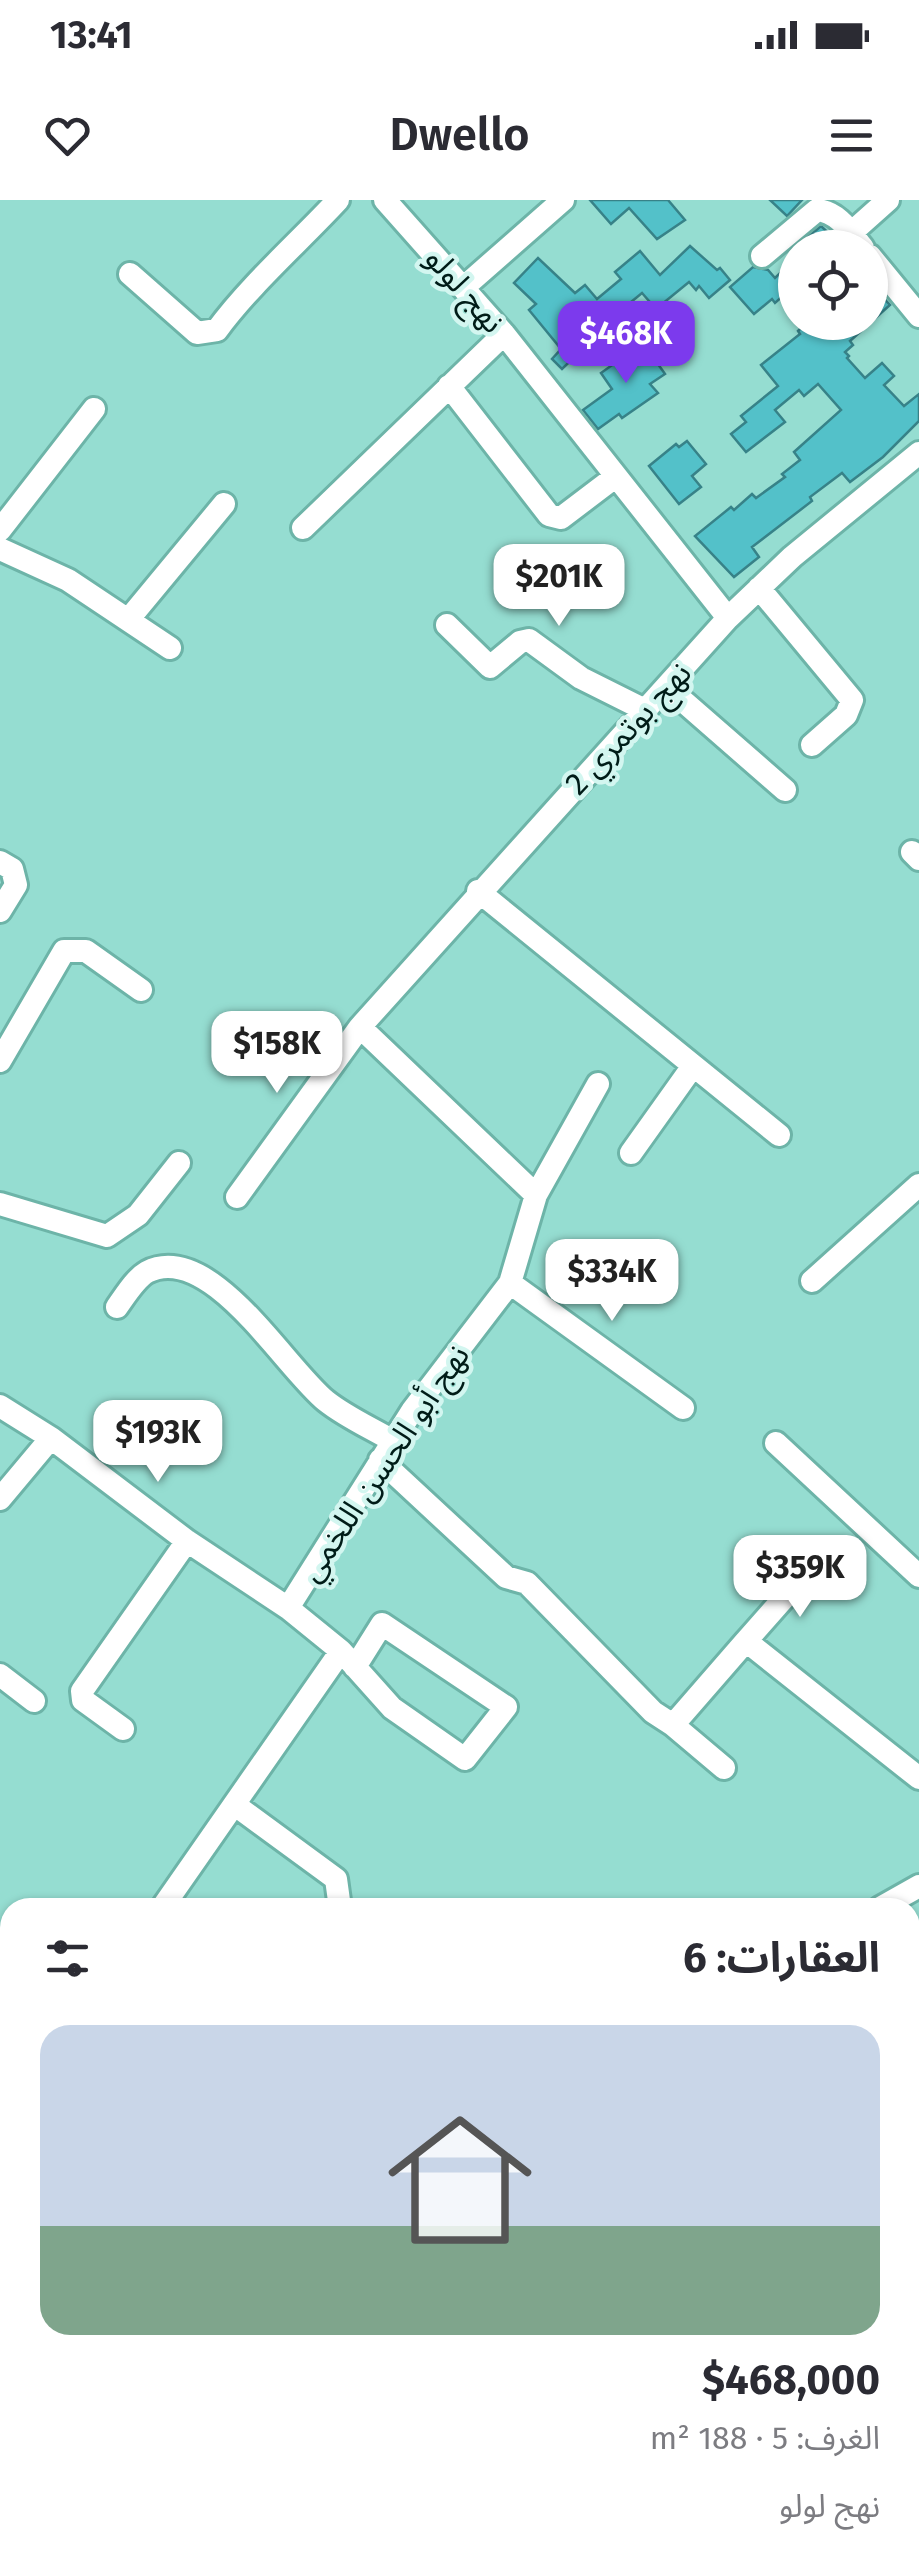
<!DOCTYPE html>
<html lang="ar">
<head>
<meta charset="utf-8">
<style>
  :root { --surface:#fff; --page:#f2f2f3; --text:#2b2b33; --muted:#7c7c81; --accent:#7c3aed }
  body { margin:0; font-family:"Fira Sans","Noto Sans Arabic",sans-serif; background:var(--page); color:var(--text); direction:rtl; height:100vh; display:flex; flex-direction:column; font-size:38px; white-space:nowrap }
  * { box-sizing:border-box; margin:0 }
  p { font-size:32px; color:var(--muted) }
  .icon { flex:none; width:55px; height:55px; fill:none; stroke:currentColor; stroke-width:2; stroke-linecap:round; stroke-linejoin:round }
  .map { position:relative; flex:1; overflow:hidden; direction:ltr }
  .sheet { position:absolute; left:0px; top:1698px; width:920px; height:672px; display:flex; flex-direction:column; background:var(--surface); border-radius:30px 30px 0 0; box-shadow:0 2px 8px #0004; direction:rtl }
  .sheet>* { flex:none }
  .tools { position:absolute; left:778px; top:30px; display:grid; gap:20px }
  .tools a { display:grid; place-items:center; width:110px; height:110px; border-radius:50%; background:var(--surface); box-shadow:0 2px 8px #0004; font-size:50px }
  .price { position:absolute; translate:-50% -85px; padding:0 22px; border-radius:20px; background:#fff; color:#222; font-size:32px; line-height:65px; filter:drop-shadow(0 2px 5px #0008) }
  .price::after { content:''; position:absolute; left:50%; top:60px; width:30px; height:22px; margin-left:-15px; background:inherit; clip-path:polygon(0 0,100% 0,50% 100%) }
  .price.on { background:var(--accent); color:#fff }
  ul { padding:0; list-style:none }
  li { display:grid; align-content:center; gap:20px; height:530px; padding:0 40px }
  li span { display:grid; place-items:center; height:310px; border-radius:30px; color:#555 }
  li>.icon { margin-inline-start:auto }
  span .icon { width:180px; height:180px; fill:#fffc; stroke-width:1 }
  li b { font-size:42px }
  h2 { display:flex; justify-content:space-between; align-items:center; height:120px; padding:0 40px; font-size:42px }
  .status { display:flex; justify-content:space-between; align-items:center; height:70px; padding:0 50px; background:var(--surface); direction:ltr }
  .status svg { height:28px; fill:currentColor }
  header { display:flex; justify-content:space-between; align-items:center; height:130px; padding:0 40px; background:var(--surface); font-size:45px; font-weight:600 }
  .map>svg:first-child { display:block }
</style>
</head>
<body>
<div class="status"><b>13:41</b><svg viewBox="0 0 49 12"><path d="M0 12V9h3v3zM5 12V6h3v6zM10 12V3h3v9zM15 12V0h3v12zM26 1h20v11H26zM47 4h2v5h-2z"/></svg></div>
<header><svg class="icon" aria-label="menu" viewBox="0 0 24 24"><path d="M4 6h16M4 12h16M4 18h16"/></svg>Dwello<svg class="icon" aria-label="heart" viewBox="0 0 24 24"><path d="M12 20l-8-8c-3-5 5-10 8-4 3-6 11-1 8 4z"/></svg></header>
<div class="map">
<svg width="919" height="2369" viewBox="0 0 919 2369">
  <rect width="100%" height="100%" fill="#95ddd1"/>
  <!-- building -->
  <path fill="#53c1c9" stroke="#378288" stroke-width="2.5" d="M590,0H668L685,20L657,39L629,8L611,24Z
    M770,0H802L787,16Z
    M821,26L844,48H796L806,39Z
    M690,46L717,70L720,68L730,80L709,98L699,86L696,90L689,82L656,109L642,93L608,121L613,127L590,142L562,169L552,159L561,149L529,110L536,104L514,83L538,58L575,93L585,85L597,99L621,79L615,72L640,51L660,75Z
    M795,59V85L775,103L772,99L754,114L730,87L753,67L768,70L775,78Z
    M870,84L890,105L850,141L853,145L845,152L849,156L847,158L865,178L882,163L894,176L884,185L904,206L919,194V221L883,257L850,282L842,273L810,297L812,301L752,347L759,357L734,377L695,336L731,307L734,310L752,294L756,298L785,277L782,274L800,260L794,252L841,210L818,184L804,196L799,190L775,210L785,222L746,252L731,234L746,222L741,216L778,186L761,165L800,134L798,131L807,122H870Z
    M643,143L665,174L650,184L658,193L622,218L619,214L598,229L583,210L612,189L601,173Z
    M687,241L706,264L692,276L701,287L679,304L649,266L676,244L679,247Z"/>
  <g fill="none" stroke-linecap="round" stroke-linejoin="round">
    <defs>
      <path id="minor" d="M385,0L504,134L728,418
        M851,33L888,0
        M762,56L817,10C839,12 850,32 863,48
        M870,56L919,116
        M130,74L197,133L217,130C250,85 299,42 338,0
        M464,87L563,0
        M449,186L549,315L561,318L615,277
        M303,328L504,134
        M0,330L94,209
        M0,349L68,380L128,420L224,304
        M759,388L852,500L846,515L812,545
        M128,420L170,448
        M447,425L490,467L520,442L529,440L581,478L645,510
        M667,487L785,590
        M912,652L919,659
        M0,662L12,669L16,685L0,711
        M478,691L779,935
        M0,861L64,751H86L141,790
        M631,953L693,866
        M536,995L598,884
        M237,997L360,827L728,418L792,357L919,253
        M0,1004L107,1036L138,1015L179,963
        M812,1081L919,985
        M510,1083L683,1208
        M117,1107C125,1096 135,1079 147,1072C210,1040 284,1167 326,1201C346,1217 371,1228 393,1241
        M0,1206L51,1238L187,1341L288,1408
        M776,1243L919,1376
        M380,1260L506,1377L527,1383L653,1512L673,1525L746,1441L919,1578
        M0,1299L51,1238
        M746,1441L814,1364
        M341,1451L392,1508L465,1559L506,1507L382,1424L355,1467
        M0,1475L34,1501
        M673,1525L724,1568
        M123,1529L83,1500L82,1491L187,1341
        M235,1605L336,1679L340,1708
        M162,1708L341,1451L288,1408L412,1211L510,1083L536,995L360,827
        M880,1708L919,1686
        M0,1777L10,1783
        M0,1935L10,1922
        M0,2141L10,2149
        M0,2212L10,2196
        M0,2291L4,2295L5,2312L0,2328
        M544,2360L546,2369
        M213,2369L219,2360
        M372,2369L378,2360"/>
    </defs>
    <!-- minor casing -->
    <use href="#minor" stroke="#6db4a8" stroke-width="28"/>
    <!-- minor -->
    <use href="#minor" stroke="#fff" stroke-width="22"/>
  </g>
  <g text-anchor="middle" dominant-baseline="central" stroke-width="9" stroke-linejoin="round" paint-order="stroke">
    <!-- street labels -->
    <g font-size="32" fill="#001c18" stroke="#d3f6f0">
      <text transform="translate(465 90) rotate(49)">نهج لولو</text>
      <text transform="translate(628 528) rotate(-47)">نهج بوتمري 2</text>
      <text transform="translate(384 1263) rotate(-56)">نهج أبو الحسن اللخمي</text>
    </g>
  </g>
</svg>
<div class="tools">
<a><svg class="icon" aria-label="locate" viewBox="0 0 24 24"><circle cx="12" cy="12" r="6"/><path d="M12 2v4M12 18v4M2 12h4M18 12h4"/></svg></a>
</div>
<b class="price on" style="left:626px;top:186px">$468K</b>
<b class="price" style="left:559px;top:429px">$201K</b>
<b class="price" style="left:277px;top:896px">$158K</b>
<b class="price" style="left:612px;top:1124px">$334K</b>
<b class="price" style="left:158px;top:1285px">$193K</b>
<b class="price" style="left:800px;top:1420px">$359K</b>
<section class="sheet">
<h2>العقارات: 6<svg class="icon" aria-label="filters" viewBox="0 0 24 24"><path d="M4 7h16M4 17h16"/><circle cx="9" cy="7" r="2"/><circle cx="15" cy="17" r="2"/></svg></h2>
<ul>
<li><span style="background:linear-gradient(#c9d6e8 65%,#7fa58c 0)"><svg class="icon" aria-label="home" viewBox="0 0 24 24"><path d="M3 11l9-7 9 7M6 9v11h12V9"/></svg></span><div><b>$468,000</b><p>الغرف: 5 · 188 m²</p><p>نهج لولو</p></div></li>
</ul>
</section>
</div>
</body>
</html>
